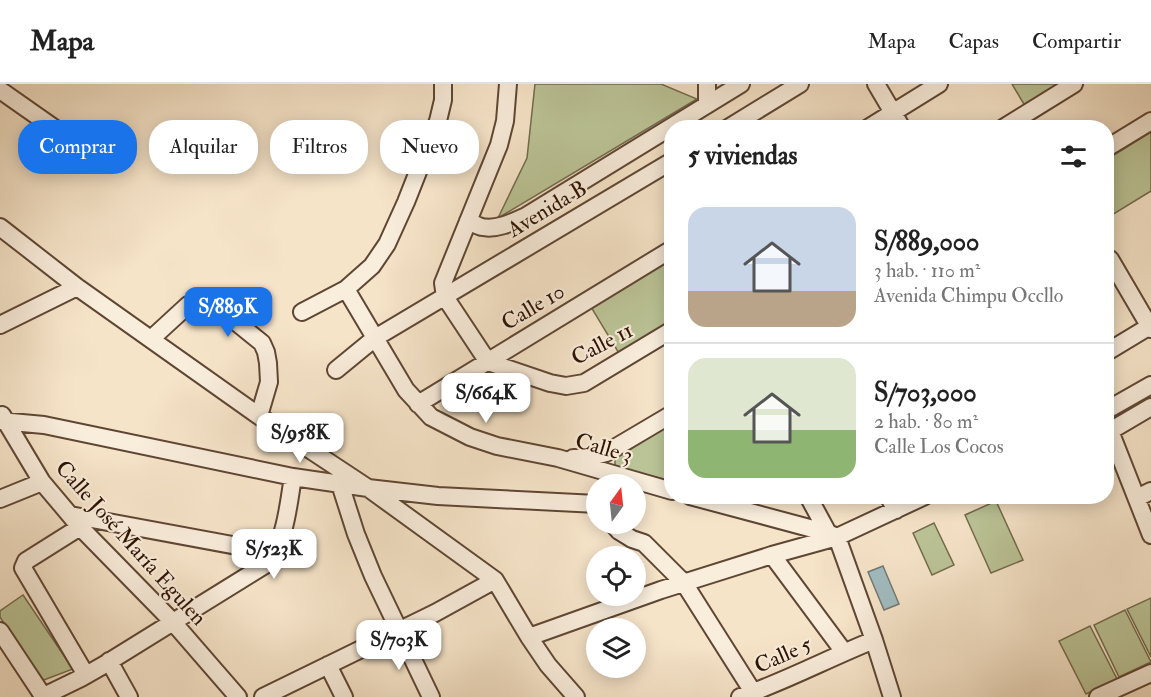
<!DOCTYPE html>
<html lang="es">
<head>
<meta charset="utf-8">
<style>
  :root { --surface:#fff; --page:#f2f2f2; --text:#222; --muted:#767676; --line:#e0e0e0; --accent:#1a73e8 }
  body { margin:0; font-family:"IM FELL Double Pica",serif; background:var(--page); color:var(--text); height:100vh; display:flex; flex-direction:column; font-size:22px; white-space:nowrap }
  * { box-sizing:border-box; margin:0 }
  p { font-size:20px; color:var(--muted) }
  .icon { flex:none; width:33px; height:33px; fill:none; stroke:currentColor; stroke-width:2; stroke-linecap:round; stroke-linejoin:round }
  .map { position:relative; flex:1; overflow:hidden }
  .details { position:absolute; left:664px; top:36px; width:450px; height:384px; display:flex; flex-direction:column; background:var(--surface); border-radius:24px; box-shadow:0 3px 15px #0003 }
  .details>* { flex:none }
  .banner { position:absolute; left:18px; top:36px; width:556px; height:54px; display:flex; gap:12px }
  .needle { width:39px; rotate:15deg }
  .tools { position:absolute; left:586px; top:390px; display:grid; gap:12px }
  .tools a { display:grid; place-items:center; width:60px; height:60px; border-radius:50%; background:var(--surface); box-shadow:0 3px 15px #0003; font-size:30px }
  .price { position:absolute; translate:-50% -51px; padding:0 14px; border-radius:12px; background:#fff; color:#222; font-size:20px; line-height:39px; filter:drop-shadow(0 2px 3px #0008) }
  .price::after { content:''; position:absolute; left:50%; top:36px; width:18px; height:14px; margin-left:-9px; background:inherit; clip-path:polygon(0 0,100% 0,50% 100%) }
  .price.active { background:var(--accent); color:#fff }
  ul { padding:0; list-style:none }
  li { display:flex; align-items:center; gap:18px; height:150px; padding:0 24px }
  li+li { border-top:2px solid var(--line) }
  li span { display:grid; place-items:center; flex:none; width:168px; height:120px; border-radius:18px; color:#555 }
  li>.icon { margin-inline-start:auto }
  span .icon { width:72px; height:72px; fill:#fffc; stroke-width:1 }
  li b { font-size:26px }
  h2 { display:flex; justify-content:space-between; align-items:center; height:72px; padding:0 24px; font-size:26px }
  .tag { padding:0 21px; border-radius:24px; background:var(--surface); box-shadow:0 3px 15px #0003; font-size:21px; line-height:54px }
  .tag.active { background:var(--accent); color:#fff }
  header { display:flex; align-items:center; gap:36px; box-sizing:border-box; height:84px; padding:0 30px; background:var(--surface); border-bottom:2px solid var(--line) }
  header strong { font-size:28px }
  nav { display:flex; gap:33px; margin-inline-start:auto; font-size:21px }
  .map>svg:first-child { display:block }
</style>
</head>
<body>
<header>
<strong>Mapa</strong>
<nav><a>Mapa</a><a>Capas</a><a>Compartir</a></nav>
</header>
<div class="map">
<svg width="1151" height="613" viewBox="0 0 1151 613">
  <rect width="100%" height="100%" fill="#f6e4c9"/>
  <filter id="stains"><feTurbulence type="fractalNoise" baseFrequency=".00333" numOctaves="4"/><feColorMatrix values="0 0 0 0 .2 0 0 0 0 .09 0 0 0 0 .02 0 0 0 .5 -.17"/></filter>
  <radialGradient id="worn" r=".72"><stop offset=".6" stop-color="#630" stop-opacity="0"/><stop offset="1" stop-color="#630" stop-opacity=".3"/></radialGradient>
  <!-- green -->
  <path fill="#bbc497" stroke="#746b4c" stroke-width="1.5" d="M535,0H661L697,15L498,134L527,74Z
    M1012,0H1061L1025,22Z
    M1151,48V107L1107,134V75Z
    M672,173V239L620,271L591,223Z
    M672,339V397L615,383V375Z
    M996,417L1023,476L991,489L965,431Z
    M934,439L954,481L932,491L913,449Z
    M23,511L73,585L41,597L0,533V527Z
    M1151,514V573L1127,525Z
    M1125,526L1151,578L1119,593L1094,541Z
    M1090,542L1117,595L1086,610L1059,557Z"/>
  <!-- water -->
  <path fill="#a1bcc1" stroke="#737875" stroke-width="1.5" d="M883,482L899,520L884,526L868,488Z"/>
  <g fill="none" stroke-linecap="round" stroke-linejoin="round">
    <defs>
      <path id="minor" d="M508,0L505,37L499,61L443,199L445,213L488,278L550,299L566,302L584,299L672,246
        M707,0V20
        M876,0L902,44
        M0,6L67,53
        M728,44L800,0
        M868,44L939,0
        M1003,44L1074,0
        M1107,64L1151,37
        M468,137C473,139 478,142 482,143C497,146 513,138 526,132L741,0
        M0,143L77,203L259,332L368,404L495,496L529,553L548,581L576,613
        M1107,177L1110,175L1151,245
        M346,205L406,306L431,333L470,353L497,362L558,374L672,407
        M302,228L346,205L372,182L387,160L406,118L438,37L443,16V0
        M0,241L77,203
        M151,255L188,221L200,219L215,221L262,259L266,268L268,279L269,298L259,332
        M1107,268L1150,242
        M336,286L375,254L672,77
        M418,320L672,165
        M1151,323L1110,347L1151,451
        M1107,326L1151,301
        M2,331L42,398L80,443L172,537L238,613
        M0,337L44,341L293,393L368,404L438,412L597,420
        M573,374H587L606,369L672,330
        M340,400L356,450L373,492L431,613
        M690,412L828,449L837,453
        M808,412L828,449
        M888,412L896,426
        M1137,414L1151,407
        M0,415L42,398
        M70,431L275,469
        M613,440L619,447L632,455L644,459L684,499L753,608
        M80,443L26,477L23,484L86,591
        M837,453L874,556L892,613
        M772,471L844,568
        M0,547L43,612
        M529,553L661,506L772,471L837,453L925,412
        M109,577L129,613
        M328,581L344,613
        M42,613L81,594L102,582L265,481C286,458 288,422 293,393
        M263,613L435,529L495,496
        M740,613C786,597 829,574 874,556
        M1098,613L1151,589"/>
    </defs>
    <!-- minor casing -->
    <use href="#minor" stroke="#5f4634" stroke-width="20"/>
    <!-- minor -->
    <use href="#minor" stroke="#f9eddc" stroke-width="16"/>
  </g>
  <g text-anchor="middle" dominant-baseline="central" stroke-width="4.5" stroke-linejoin="round" paint-order="stroke">
    <!-- street labels -->
    <g font-size="22" fill="#2d1202" stroke="#f9eddc">
      <text transform="translate(547 125) rotate(-31)">Avenida B</text>
      <text transform="translate(533 223) rotate(-31)">Calle 10</text>
      <text transform="translate(602 260) rotate(-28)">Calle 11</text>
      <text transform="translate(604 364) rotate(16)">Calle 3</text>
      <text transform="translate(131 459) rotate(48)">Calle José María Egulen</text>
      <text transform="translate(783 571) rotate(-24)">Calle 5</text>
    </g>
  </g>
  <rect width="100%" height="100%" filter="url(#stains)"/>
  <rect width="100%" height="100%" fill="url(#worn)"/>
</svg>
<div class="tools">
<a><svg class="needle" viewBox="-14 -14 28 28"><path d="M0-13l5 13h-10z" fill="#e53935"/><path d="M0 13l5-13h-10z" fill="#767676"/></svg></a>
<a><svg class="icon" aria-label="locate" viewBox="0 0 24 24"><circle cx="12" cy="12" r="6"/><path d="M12 2v4M12 18v4M2 12h4M18 12h4"/></svg></a>
<a><svg class="icon" aria-label="layers" viewBox="0 0 24 24"><path d="M12 4l9 5-9 5-9-5zM3 14l9 5 9-5"/></svg></a>
</div>
<b class="price active" style="left:228px;top:254px">S/889K</b>
<b class="price" style="left:486px;top:340px">S/664K</b>
<b class="price" style="left:300px;top:380px">S/958K</b>
<b class="price" style="left:274px;top:496px">S/523K</b>
<b class="price" style="left:399px;top:587px">S/703K</b>
<div class="banner">
<a class="tag active">Comprar</a>
<a class="tag">Alquilar</a>
<a class="tag">Filtros</a>
<a class="tag">Nuevo</a>
</div>
<section class="details">
<h2>5 viviendas<svg class="icon" aria-label="filters" viewBox="0 0 24 24"><path d="M4 7h16M4 17h16"/><circle cx="9" cy="7" r="2"/><circle cx="15" cy="17" r="2"/></svg></h2>
<ul>
<li><span style="background:linear-gradient(#c9d6e8 70%,#b9a48a 0)"><svg class="icon" aria-label="home" viewBox="0 0 24 24"><path d="M3 11l9-7 9 7M6 9v11h12V9"/></svg></span><div><b>S/889,000</b><p>3 hab. · 110 m²</p><p>Avenida Chimpu Occllo</p></div></li>
<li><span style="background:linear-gradient(#dfe7d0 60%,#8fb573 0)"><svg class="icon" aria-label="home" viewBox="0 0 24 24"><path d="M3 11l9-7 9 7M6 9v11h12V9"/></svg></span><div><b>S/703,000</b><p>2 hab. · 80 m²</p><p>Calle Los Cocos</p></div></li>
</ul>
</section>
</div>
</body>
</html>
